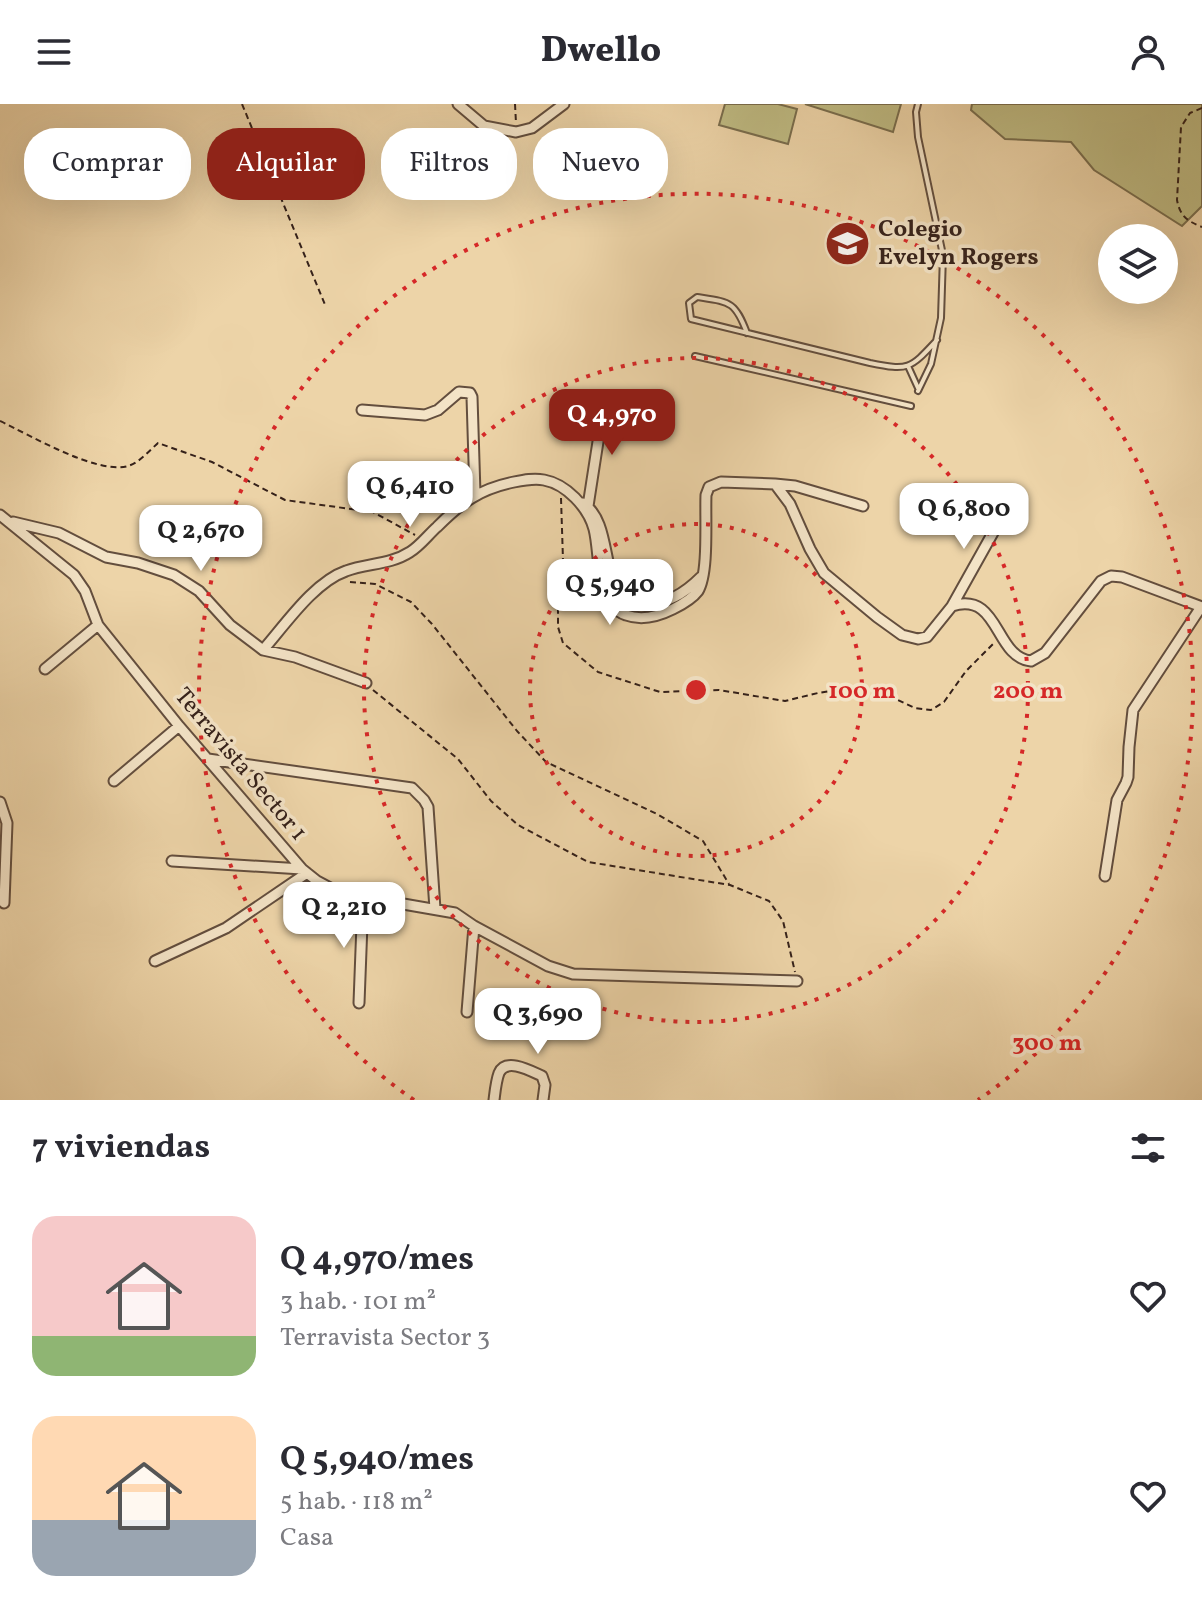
<!DOCTYPE html>
<html lang="es">
<head>
<meta charset="utf-8">
<style>
  :root { --surface:#fff; --page:#f2f2f3; --text:#2b2b33; --muted:#7c7c81; --accent:#8f2418 }
  body { margin:0; font-family:Vollkorn,serif; background:var(--page); color:var(--text); height:100vh; display:flex; flex-direction:column; font-size:30px; white-space:nowrap }
  * { box-sizing:border-box; margin:0 }
  p { font-size:26px; color:var(--muted) }
  .icon { flex:none; width:44px; height:44px; fill:none; stroke:currentColor; stroke-width:2; stroke-linecap:round; stroke-linejoin:round }
  .map { position:relative; height:996px; overflow:hidden }
  .drawer { display:flex; flex-direction:column; background:var(--surface); flex:1 }
  .drawer>* { flex:none }
  .top-card { position:absolute; left:24px; top:24px; width:800px; height:72px; display:flex; gap:16px }
  .buttons { position:absolute; left:1098px; top:120px; display:grid; gap:16px }
  .buttons a { display:grid; place-items:center; width:80px; height:80px; border-radius:50%; background:var(--surface); box-shadow:0 8px 32px #0002; font-size:40px }
  .price { position:absolute; translate:-50% -68px; padding:0 18px; border-radius:16px; background:#fff; color:#222; font-size:26px; line-height:52px; filter:drop-shadow(0 2px 4px #0008) }
  .price::after { content:''; position:absolute; left:50%; top:48px; width:24px; height:18px; margin-left:-12px; background:inherit; clip-path:polygon(0 0,100% 0,50% 100%) }
  .price.active { background:var(--accent); color:#fff }
  ul { padding:0; list-style:none }
  li { display:flex; align-items:center; gap:24px; height:200px; padding:0 32px }
  li span { display:grid; place-items:center; flex:none; width:224px; height:160px; border-radius:24px; color:#555 }
  li>.icon { margin-inline-start:auto }
  span .icon { width:96px; height:96px; fill:#fffc; stroke-width:1 }
  li b { font-size:34px }
  h2 { display:flex; justify-content:space-between; align-items:center; height:96px; padding:0 32px; font-size:34px }
  .pill { padding:0 28px; border-radius:32px; background:var(--surface); box-shadow:0 8px 32px #0002; font-size:28px; line-height:72px }
  .pill.active { background:var(--accent); color:#fff }
  header { display:flex; justify-content:space-between; align-items:center; height:104px; padding:0 32px; background:var(--surface); font-size:36px; font-weight:800 }
  .map>svg:first-child { display:block }
</style>
</head>
<body>
<header><svg class="icon" aria-label="menu" viewBox="0 0 24 24"><path d="M4 6h16M4 12h16M4 18h16"/></svg>Dwello<svg class="icon" aria-label="person" viewBox="0 0 24 24"><circle cx="12" cy="8" r="4"/><path d="M4 21q1-7 8-7t8 7"/></svg></header>
<div class="map">
<svg width="1202" height="996" viewBox="0 0 1202 996">
  <rect width="100%" height="100%" fill="#edd4a8"/>
  <filter id="stains"><feTurbulence type="fractalNoise" baseFrequency=".0025" numOctaves="4"/><feColorMatrix values="0 0 0 0 .2 0 0 0 0 .09 0 0 0 0 .02 0 0 0 .5 -.17"/></filter>
  <radialGradient id="worn" r=".72"><stop offset=".6" stop-color="#630" stop-opacity="0"/><stop offset="1" stop-color="#630" stop-opacity=".3"/></radialGradient>
  <!-- green -->
  <path fill="#bfbb83" stroke="#7a6e4e" stroke-width="2" d="M725,0H778L797,5L788,40L719,21Z
    M805,0H901L893,28Z
    M972,0H1202V102L1182,122L1094,66L1071,38L1005,35L971,6Z"/>
  <g fill="none" stroke-linecap="round" stroke-linejoin="round">
    <defs>
      <path id="service" d="M918,0L916,8L918,33L943,151L941,214L931,260L918,287
        M747,229C735,197 730,198 697,193L689,199L691,215L870,259C909,267 910,265 937,236
        M695,252L911,302
        M908,262L918,284"/>
      <path id="minor" d="M458,0L484,22L516,28L532,24L564,0
        M362,306L425,311L438,306L459,288L470,289L472,293L475,390
        M775,380L795,382L863,402
        M583,399C619,423 593,501 647,500C669,500 686,488 701,473
        M588,402L604,299
        M0,411L74,471L85,487L98,521L179,622L302,765L317,777L332,785L363,793L455,809L474,822L548,862L573,870L797,877
        M13,418L59,429L106,453L138,459L174,471L199,487L230,521L263,546L295,553L366,579
        M952,502L1004,409
        M263,546C285,521 314,478 346,467C367,459 390,461 410,448C420,442 428,431 437,423C461,399 479,385 514,378C524,376 534,374 544,376C566,380 588,403 594,425C601,452 594,500 626,511C642,517 659,512 673,505C681,501 692,495 698,487C709,469 705,414 706,391L709,383L721,378L775,380L790,400L810,445L824,469L877,513L902,531L918,535L927,533L952,502C1000,487 994,553 1031,557L1045,549L1101,477L1111,472L1122,473L1202,503
        M45,565L98,521
        M208,655L412,684L424,696L428,703L435,805
        M114,677L179,622
        M0,698L7,719L4,799
        M172,757L302,765
        M1105,772L1117,696L1126,679L1128,673L1129,643L1133,606L1201,503
        M155,857L226,824L307,769
        M359,899L363,793
        M467,908L474,822
        M494,996C495,988 496,977 499,969C506,953 531,967 542,972L545,981L543,996"/>
    </defs>
    <!-- service casing -->
    <use href="#service" stroke="#634e3e" stroke-width="8"/>
    <!-- minor casing -->
    <use href="#minor" stroke="#634e3e" stroke-width="13"/>
    <!-- path -->
    <path stroke="#35211a" stroke-width="2" stroke-dasharray="6 4" stroke-linecap="butt" d="M242,0L326,203
      M515,0L516,19
      M1202,4L1190,9L1181,23L1177,96C1180,112 1187,117 1202,123
      M0,317C30,331 97,371 128,362C139,359 150,346 158,339L212,358L285,396L373,408L415,431
      M561,394L563,456L558,503V523L563,539L598,568L660,588L719,586L785,597L818,589L854,583H870L915,604L931,606L944,598L966,567L993,540
      M350,478L375,480L411,498L432,520L517,627L546,658L657,710L703,737L729,780
      M373,586L458,655L491,697L518,721L588,758L730,781L769,797L783,817L795,868"/>
    <!-- service -->
    <use href="#service" stroke="#f3e3c6" stroke-width="4"/>
    <!-- minor -->
    <use href="#minor" stroke="#f3e3c6" stroke-width="9"/>
  </g>
  <!-- distance rings -->
  <g fill="none" stroke="#d62828" stroke-width="4" stroke-dasharray="4 8">
    <circle cx="696" cy="586" r="166"/>
    <circle cx="696" cy="586" r="332"/>
    <path d="M414 996A497 497 0 1 1 978 996"/>
  </g>
  <!-- icons -->
  <defs>
    <symbol id="school-disc" viewBox="-11 -11 22 22"><circle r="9.5" fill="#8f2418" stroke="#f3e3c6"/><path d="M0-5L7-2L0 1L-7-2ZM-4 1L0 2.5L4 1V4Q0 6-4 4Z" fill="#fff"/></symbol>
  </defs>
  <g fill-rule="evenodd">
    <use href="#school-disc" x="822" y="114" width="51" height="51"/>
  </g>
  <g text-anchor="middle" dominant-baseline="central" stroke-width="7" stroke-linejoin="round" paint-order="stroke">
    <!-- poi labels -->
    <g font-size="24" font-weight="bold" fill="#35211a" stroke="#f3e3c6" text-anchor="start">
      <text x="878" y="126">Colegio<tspan x="878" dy="28">Evelyn Rogers</tspan></text>
    </g>
    <!-- street labels -->
    <g font-size="24" fill="#35211a" stroke="#f3e3c6">
      <text transform="translate(240 661) rotate(50)">Terravista Sector 1</text>
    </g>
  </g>
  <circle cx="696" cy="586" r="12" fill="#d62828" stroke="#f3e3c6" stroke-width="4"/>
  <g font-size="24" text-anchor="middle" font-weight="bold" fill="#d62828" stroke="#f3e3c6" stroke-width="7" stroke-linejoin="round" paint-order="stroke">
    <text x="862" y="594">100 m</text>
    <text x="1028" y="594">200 m</text>
    <text x="1047" y="946">300 m</text>
  </g>
  <rect width="100%" height="100%" filter="url(#stains)"/>
  <rect width="100%" height="100%" fill="url(#worn)"/>
</svg>
<div class="buttons">
<a><svg class="icon" aria-label="layers" viewBox="0 0 24 24"><path d="M12 4l9 5-9 5-9-5zM3 14l9 5 9-5"/></svg></a>
</div>
<b class="price active" style="left:612px;top:353px">Q 4,970</b>
<b class="price" style="left:410px;top:425px">Q 6,410</b>
<b class="price" style="left:964px;top:447px">Q 6,800</b>
<b class="price" style="left:201px;top:469px">Q 2,670</b>
<b class="price" style="left:610px;top:523px">Q 5,940</b>
<b class="price" style="left:344px;top:846px">Q 2,210</b>
<b class="price" style="left:538px;top:952px">Q 3,690</b>
<div class="top-card">
<a class="pill">Comprar</a>
<a class="pill active">Alquilar</a>
<a class="pill">Filtros</a>
<a class="pill">Nuevo</a>
</div>
</div>
<section class="drawer">
<h2>7 viviendas<svg class="icon" aria-label="filters" viewBox="0 0 24 24"><path d="M4 7h16M4 17h16"/><circle cx="9" cy="7" r="2"/><circle cx="15" cy="17" r="2"/></svg></h2>
<ul>
<li><span style="background:linear-gradient(#f6c9c9 75%,#8fb573 0)"><svg class="icon" aria-label="home" viewBox="0 0 24 24"><path d="M3 11l9-7 9 7M6 9v11h12V9"/></svg></span><div><b>Q 4,970/mes</b><p>3 hab. · 101 m²</p><p>Terravista Sector 3</p></div><svg class="icon" aria-label="heart" viewBox="0 0 24 24"><path d="M12 20l-8-8c-3-5 5-10 8-4 3-6 11-1 8 4z"/></svg></li>
<li><span style="background:linear-gradient(#ffd9b3 65%,#9aa5b1 0)"><svg class="icon" aria-label="home" viewBox="0 0 24 24"><path d="M3 11l9-7 9 7M6 9v11h12V9"/></svg></span><div><b>Q 5,940/mes</b><p>5 hab. · 118 m²</p><p>Casa</p></div><svg class="icon" aria-label="heart" viewBox="0 0 24 24"><path d="M12 20l-8-8c-3-5 5-10 8-4 3-6 11-1 8 4z"/></svg></li>
</ul>
</section>
</body>
</html>
